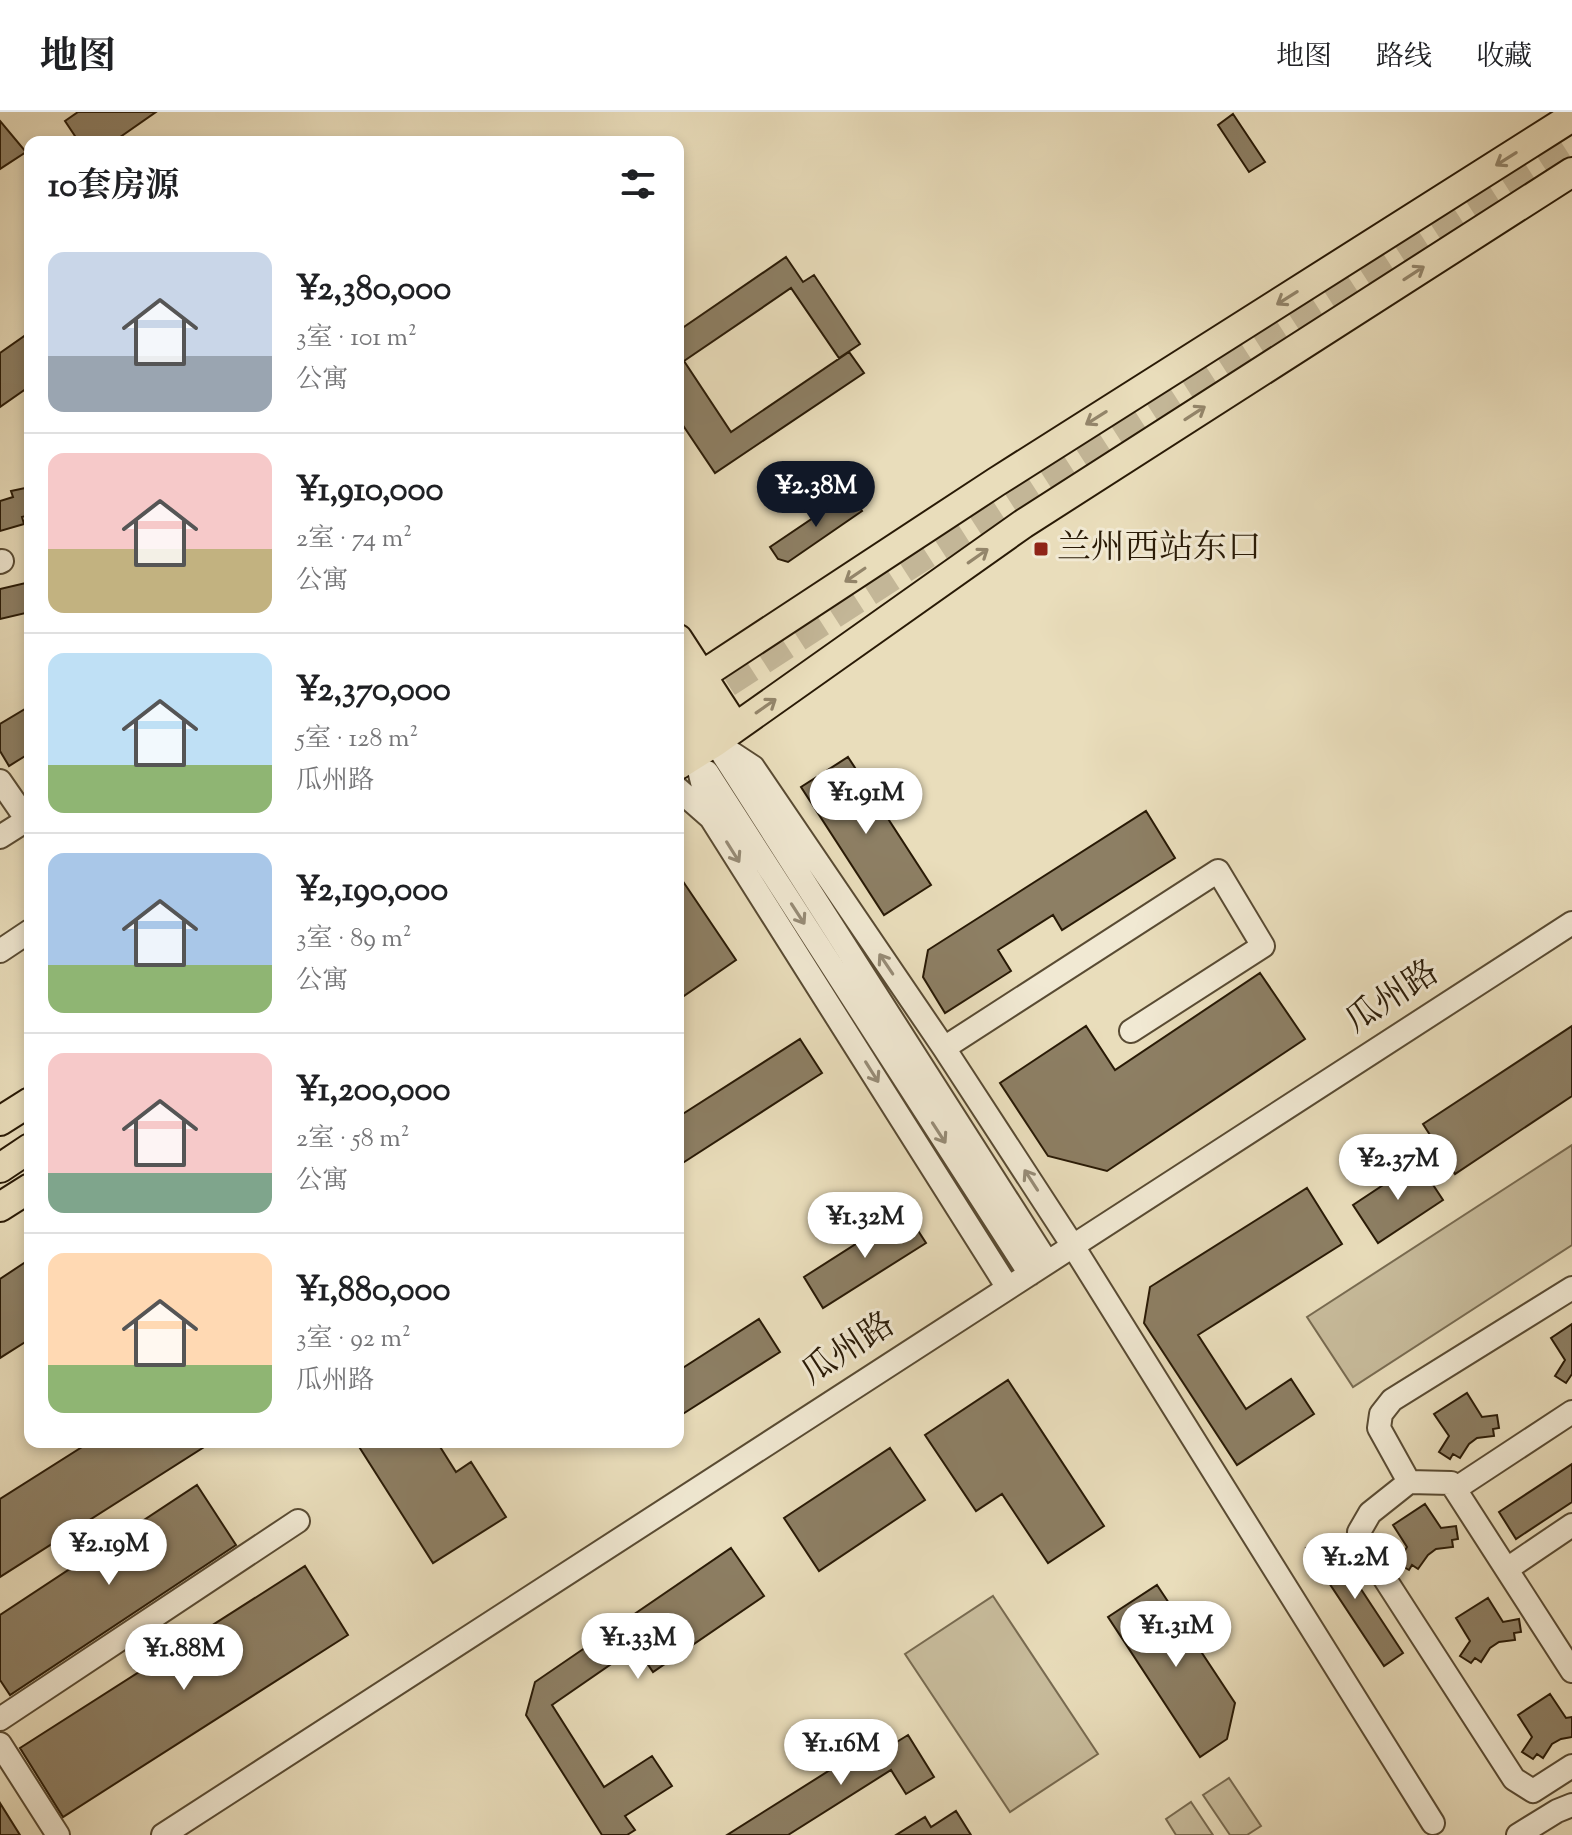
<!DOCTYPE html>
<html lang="zh">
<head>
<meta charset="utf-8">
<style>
  :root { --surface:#fff; --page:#f6f6f6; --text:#202124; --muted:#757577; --line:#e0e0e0; --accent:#111827 }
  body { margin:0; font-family:"Sorts Mill Goudy","Noto Serif SC",serif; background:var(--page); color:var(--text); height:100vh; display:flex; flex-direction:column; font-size:30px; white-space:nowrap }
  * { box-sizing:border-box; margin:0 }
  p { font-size:26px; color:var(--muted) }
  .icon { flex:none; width:44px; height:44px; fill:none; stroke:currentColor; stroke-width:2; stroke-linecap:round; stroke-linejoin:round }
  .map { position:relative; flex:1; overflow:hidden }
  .panel { position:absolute; left:24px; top:24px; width:660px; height:1312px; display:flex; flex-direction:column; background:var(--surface); border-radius:16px; box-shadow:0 4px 12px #0003 }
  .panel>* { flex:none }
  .price { position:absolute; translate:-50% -68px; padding:0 18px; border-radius:28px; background:#fff; color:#222; font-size:26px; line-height:52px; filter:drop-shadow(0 2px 4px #0008) }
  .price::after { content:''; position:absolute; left:50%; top:48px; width:24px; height:18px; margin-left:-12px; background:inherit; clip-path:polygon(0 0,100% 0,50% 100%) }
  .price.on { background:var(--accent); color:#fff }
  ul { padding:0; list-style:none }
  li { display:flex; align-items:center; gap:24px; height:200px; padding:0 24px }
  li+li { border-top:2px solid var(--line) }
  li span { display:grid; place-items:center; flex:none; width:224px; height:160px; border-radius:16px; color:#555 }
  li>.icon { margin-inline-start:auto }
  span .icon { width:96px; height:96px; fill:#fffc; stroke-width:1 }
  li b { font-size:34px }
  h2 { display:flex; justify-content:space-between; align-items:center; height:96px; padding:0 24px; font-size:34px }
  header { display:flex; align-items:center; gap:48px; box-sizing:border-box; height:112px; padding:0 40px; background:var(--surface); border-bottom:2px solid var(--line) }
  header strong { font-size:38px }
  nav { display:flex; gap:44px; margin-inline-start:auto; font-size:28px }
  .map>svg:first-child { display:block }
</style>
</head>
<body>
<header>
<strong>地图</strong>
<nav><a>地图</a><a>路线</a><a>收藏</a></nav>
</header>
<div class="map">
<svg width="1572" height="1723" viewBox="0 0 1572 1723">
  <rect width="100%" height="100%" fill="#e9ddbb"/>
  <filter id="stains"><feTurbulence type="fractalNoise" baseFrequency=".0025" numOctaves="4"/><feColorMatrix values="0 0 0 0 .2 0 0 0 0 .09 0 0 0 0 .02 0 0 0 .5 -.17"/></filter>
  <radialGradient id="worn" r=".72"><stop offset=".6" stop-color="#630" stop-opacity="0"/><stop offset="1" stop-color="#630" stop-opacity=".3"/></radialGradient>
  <!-- green -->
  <path fill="#c8bc9c" stroke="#786b51" stroke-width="2" d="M1572,1033V1133L1353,1275L1307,1205Z
    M993,1484L1098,1642L1010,1700L905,1542Z
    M1229,1666L1261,1714L1247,1723H1230L1203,1683Z
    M1191,1690L1213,1723H1176L1166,1707Z"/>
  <!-- building -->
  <path fill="#8d7f64" stroke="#291a06" stroke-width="2" d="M78,0H156L113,30H79L65,9Z
    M1233,2L1265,50L1249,60L1218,13Z
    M0,9L26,40L0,57Z
    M786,145L803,170L814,163L860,232L839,246L791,176L684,249L731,320L849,240L864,261L715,361L678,306V219Z
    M30,220V274L0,295V241Z
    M30,375V403L22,405L24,412L0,419V389L13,385L11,379Z
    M850,381L862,399L788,450L778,447L770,435Z
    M30,470V500L0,507V477Z
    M30,594V641L9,654L0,639V612Z
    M848,645L931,773L884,803L801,675Z
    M1146,699L1175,746L1062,818L1053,803L998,838L1011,859L945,901L923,865L928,838Z
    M678,762L736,848L678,888Z
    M1260,861L1305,927L1107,1059L1048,1044L1000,971L1086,914L1115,958Z
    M1572,914V984L1455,1062L1423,1012Z
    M800,927L822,961L678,1054V1005Z
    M1418,1050L1443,1088L1378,1131L1353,1093Z
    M1307,1076L1342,1132L1198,1223L1246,1297L1291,1267L1314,1302L1237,1353L1144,1211L1150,1175Z
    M906,1100L926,1131L823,1196L804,1165Z
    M30,1147V1227L0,1246V1167Z
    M759,1207L780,1240L678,1305V1259Z
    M1572,1212V1262L1566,1271L1555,1264L1565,1248L1551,1226Z
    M1008,1268L1104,1414L1048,1451L1002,1382L976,1399L925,1323Z
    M1467,1281L1482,1305L1497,1303L1499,1316L1493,1317L1494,1324L1477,1326L1469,1332L1460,1346L1453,1342L1450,1347L1439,1340L1449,1324L1434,1302Z
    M90,1330H212L0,1465V1387Z
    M356,1330H437L456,1360L471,1350L506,1405L433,1451Z
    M890,1336L925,1388L819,1459L784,1406Z
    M1572,1352V1390L1516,1427L1499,1400Z
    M197,1373L236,1433L10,1583L0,1568V1503Z
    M1425,1392L1441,1416L1456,1414L1458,1427L1452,1428L1453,1435L1436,1437L1428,1443L1418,1457L1412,1453L1409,1458L1397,1451L1407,1435L1393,1413Z
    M1326,1424L1403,1541L1384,1554L1306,1436Z
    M731,1436L764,1484L653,1560L636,1535L552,1593L604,1675L652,1644L672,1674L625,1704L635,1718L627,1723H602L526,1603L535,1570Z
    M305,1454L348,1523L63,1705L20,1636Z
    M1157,1473L1235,1591L1227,1627L1200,1645L1108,1505Z
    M1488,1486L1503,1510L1519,1507L1521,1520L1514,1521L1515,1528L1499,1530L1490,1536L1481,1550L1475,1546L1471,1551L1460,1544L1470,1529L1456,1506Z
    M1550,1582L1566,1606L1572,1605V1625L1561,1627L1552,1632L1543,1646L1537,1642L1533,1647L1522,1640L1532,1625L1518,1603Z
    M908,1623L934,1665L906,1682L891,1658L788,1723H727L876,1629L882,1639Z
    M0,1691L20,1723H0Z
    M956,1699L971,1723H896L925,1705L931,1715Z"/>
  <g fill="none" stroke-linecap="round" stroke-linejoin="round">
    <!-- major-tunnel -->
    <path stroke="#c3b697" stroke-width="28" stroke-dasharray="28 14" stroke-linecap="butt" d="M692,594L1572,26"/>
    <defs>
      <path id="minor" d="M0,450L2,449
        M715,630L753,655L944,936L1073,1134L1433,1711
        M720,638L1047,1150
        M695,642L711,706L1008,1176
        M707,660L1030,1162
        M0,669L27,708
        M678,677L711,706
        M0,725L30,706
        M0,839L30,819
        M944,936L1218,759L1263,834L1131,919
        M1572,1176L1392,1288L1381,1302L1379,1316L1409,1370L1370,1401L1359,1420L1365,1436L1514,1667L1533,1679L1572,1654
        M1409,1370L1451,1371L1572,1559
        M1455,1377L1572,1300
        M1507,1457L1572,1413
        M0,1607L298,1409
        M0,1632L58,1723
        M163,1723L1572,811
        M1518,1723L1557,1699L1572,1693"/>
      <path id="major" d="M678,527L735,615
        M678,571L715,630
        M678,579L996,370L1572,5
        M678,615L695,642
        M678,653L715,630L1023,412L1572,60
        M0,1009L30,990
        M0,1056L30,1036
        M0,1095L30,1076"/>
    </defs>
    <!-- minor casing -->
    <use href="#minor" stroke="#594b33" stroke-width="26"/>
    <!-- major casing -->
    <use href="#major" stroke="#291a06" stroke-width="32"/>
    <!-- minor -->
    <use href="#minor" stroke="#f1e9d3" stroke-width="22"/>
    <!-- major -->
    <use href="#major" stroke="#e9ddbb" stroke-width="28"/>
  </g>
  <!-- one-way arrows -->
  <defs><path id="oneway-shaft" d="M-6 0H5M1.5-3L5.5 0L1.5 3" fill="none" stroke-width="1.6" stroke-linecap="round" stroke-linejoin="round" transform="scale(2)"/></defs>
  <g stroke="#93856a">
    <use href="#oneway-shaft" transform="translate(1506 47) rotate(148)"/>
    <use href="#oneway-shaft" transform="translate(1414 161) rotate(-33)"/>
    <use href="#oneway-shaft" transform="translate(1287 186) rotate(148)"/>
    <use href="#oneway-shaft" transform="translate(1195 301) rotate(-33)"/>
    <use href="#oneway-shaft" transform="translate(1096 306) rotate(148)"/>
    <use href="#oneway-shaft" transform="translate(978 444) rotate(-35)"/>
    <use href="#oneway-shaft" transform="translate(855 463) rotate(146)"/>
    <use href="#oneway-shaft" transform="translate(766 594) rotate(-35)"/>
  </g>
  <g stroke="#978c77">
    <use href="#oneway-shaft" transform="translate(733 740) rotate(58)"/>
    <use href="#oneway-shaft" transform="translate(798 802) rotate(57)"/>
    <use href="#oneway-shaft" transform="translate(886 852) rotate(-124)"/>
    <use href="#oneway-shaft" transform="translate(872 960) rotate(58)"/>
    <use href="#oneway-shaft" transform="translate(939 1021) rotate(57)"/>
    <use href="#oneway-shaft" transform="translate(1031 1068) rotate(-123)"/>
  </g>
  <!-- markers -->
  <rect fill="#8f2418" stroke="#f1e9d3" stroke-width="3" x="1033" y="429" width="16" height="16" rx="4"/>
  <g text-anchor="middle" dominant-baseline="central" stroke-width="6" stroke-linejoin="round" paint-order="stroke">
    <!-- poi labels -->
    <g font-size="34" fill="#291a06" stroke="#f1e9d3" text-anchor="start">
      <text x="1057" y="437">兰州西站东口</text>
    </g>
    <!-- street labels -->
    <g font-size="34" fill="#291a06" stroke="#f1e9d3">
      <text transform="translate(1393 886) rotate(-33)">瓜州路</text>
      <text transform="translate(849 1238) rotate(-33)">瓜州路</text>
    </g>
  </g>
  <rect width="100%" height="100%" filter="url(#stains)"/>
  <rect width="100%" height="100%" fill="url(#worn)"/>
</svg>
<b class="price on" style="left:816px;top:417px">¥2.38M</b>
<b class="price" style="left:866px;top:724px">¥1.91M</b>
<b class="price" style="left:1398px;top:1090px">¥2.37M</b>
<b class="price" style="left:865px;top:1148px">¥1.32M</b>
<b class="price" style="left:109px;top:1475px">¥2.19M</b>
<b class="price" style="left:1355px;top:1489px">¥1.2M</b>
<b class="price" style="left:1176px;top:1557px">¥1.31M</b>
<b class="price" style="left:638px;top:1569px">¥1.33M</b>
<b class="price" style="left:184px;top:1580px">¥1.88M</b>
<b class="price" style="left:841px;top:1675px">¥1.16M</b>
<section class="panel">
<h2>10套房源<svg class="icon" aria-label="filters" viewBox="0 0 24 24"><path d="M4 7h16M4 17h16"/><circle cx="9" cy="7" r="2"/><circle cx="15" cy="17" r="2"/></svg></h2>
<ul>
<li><span style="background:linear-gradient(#c9d6e8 65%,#9aa5b1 0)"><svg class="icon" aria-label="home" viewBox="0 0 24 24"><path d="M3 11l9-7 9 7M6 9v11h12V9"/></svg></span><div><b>¥2,380,000</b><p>3室 · 101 m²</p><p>公寓</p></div></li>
<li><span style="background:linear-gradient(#f6c9c9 60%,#c2b280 0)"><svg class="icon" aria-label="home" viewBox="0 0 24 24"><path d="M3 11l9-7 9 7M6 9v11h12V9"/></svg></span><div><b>¥1,910,000</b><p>2室 · 74 m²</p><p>公寓</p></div></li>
<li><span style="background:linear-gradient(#bfe0f5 70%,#8fb573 0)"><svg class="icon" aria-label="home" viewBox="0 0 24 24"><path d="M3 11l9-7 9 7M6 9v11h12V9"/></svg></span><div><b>¥2,370,000</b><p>5室 · 128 m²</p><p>瓜州路</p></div></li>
<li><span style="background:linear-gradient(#a9c7e8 70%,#8fb573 0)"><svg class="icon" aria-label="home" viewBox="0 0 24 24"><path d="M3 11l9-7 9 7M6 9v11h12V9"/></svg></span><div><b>¥2,190,000</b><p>3室 · 89 m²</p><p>公寓</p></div></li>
<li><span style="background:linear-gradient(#f6c9c9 75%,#7fa58c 0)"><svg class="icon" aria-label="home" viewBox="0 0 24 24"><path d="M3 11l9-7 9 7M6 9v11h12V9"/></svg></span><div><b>¥1,200,000</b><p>2室 · 58 m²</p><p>公寓</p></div></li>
<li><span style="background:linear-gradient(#ffd9b3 70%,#8fb573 0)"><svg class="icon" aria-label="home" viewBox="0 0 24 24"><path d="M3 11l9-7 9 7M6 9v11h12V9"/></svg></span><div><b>¥1,880,000</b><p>3室 · 92 m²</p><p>瓜州路</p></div></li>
</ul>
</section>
</div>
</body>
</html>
